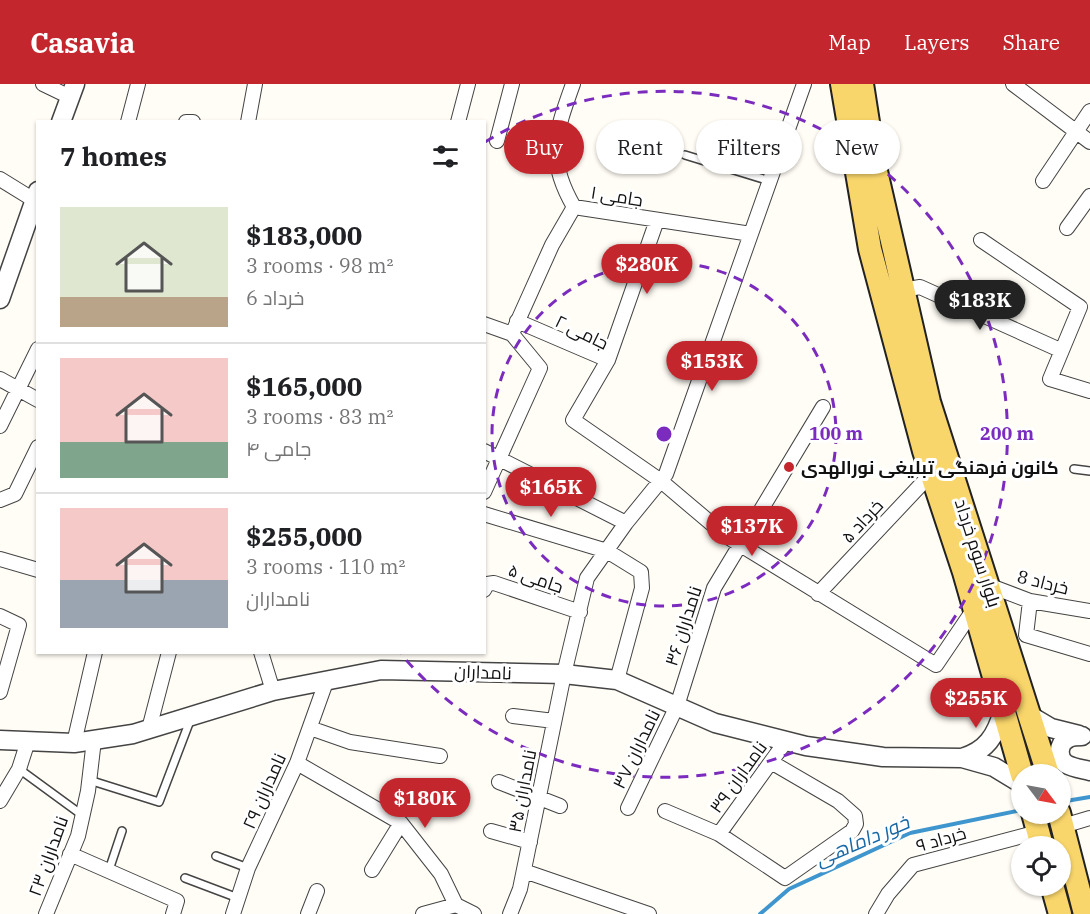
<!DOCTYPE html>
<html lang="en">
<head>
<meta charset="utf-8">
<style>
  :root { --surface:#fff; --page:#f2f2f2; --text:#202124; --muted:#757577; --line:#e0e0e0; --accent:#c4262e }
  body { margin:0; font-family:"IBM Plex Serif",Cairo,serif; background:var(--page); color:var(--text); height:100vh; display:flex; flex-direction:column; font-size:22px; white-space:nowrap }
  * { box-sizing:border-box; margin:0 }
  p { font-size:20px; color:var(--muted) }
  .icon { flex:none; width:33px; height:33px; fill:none; stroke:currentColor; stroke-width:2; stroke-linecap:round; stroke-linejoin:round }
  .map { position:relative; flex:1; overflow:hidden }
  .sheet { position:absolute; left:36px; top:36px; width:450px; height:534px; display:flex; flex-direction:column; background:var(--surface); border-radius:0px; box-shadow:0 2px 4px #0004 }
  .sheet>* { flex:none }
  .top-card { position:absolute; left:504px; top:36px; width:495px; height:54px; display:flex; gap:12px }
  .needle { width:39px; rotate:122deg }
  .fabs { position:absolute; left:1011px; top:680px; display:grid; gap:12px }
  .fabs a { display:grid; place-items:center; width:60px; height:60px; border-radius:50%; background:var(--surface); box-shadow:0 2px 4px #0004; font-size:30px }
  .price { position:absolute; translate:-50% -51px; padding:0 14px; border-radius:21px; background:var(--accent); color:#fff; font-size:20px; line-height:39px; filter:drop-shadow(0 2px 3px #0008) }
  .price::after { content:''; position:absolute; left:50%; top:36px; width:18px; height:14px; margin-left:-9px; background:inherit; clip-path:polygon(0 0,100% 0,50% 100%) }
  .price.active { background:#222; color:#fff }
  ul { padding:0; list-style:none }
  li { display:flex; align-items:center; gap:18px; height:150px; padding:0 24px }
  li+li { border-top:2px solid var(--line) }
  li span { display:grid; place-items:center; flex:none; width:168px; height:120px; border-radius:0px; color:#555 }
  li>.icon { margin-inline-start:auto }
  span .icon { width:72px; height:72px; fill:#fffc; stroke-width:1 }
  li b { font-size:26px }
  h2 { display:flex; justify-content:space-between; align-items:center; height:72px; padding:0 24px; font-size:26px }
  .tag { padding:0 21px; border-radius:27px; background:var(--surface); box-shadow:0 2px 4px #0004; font-size:21px; line-height:54px }
  .tag.active { background:var(--accent); color:#fff }
  header { display:flex; align-items:center; gap:36px; box-sizing:border-box; height:84px; padding:0 30px; background:var(--accent); color:#fff }
  header strong { font-size:28px }
  nav { display:flex; gap:33px; margin-inline-start:auto; font-size:21px }
  .map>svg:first-child { display:block }
</style>
</head>
<body>
<header>
<strong>Casavia</strong>
<nav><a>Map</a><a>Layers</a><a>Share</a></nav>
</header>
<div class="map">
<svg width="1090" height="830" viewBox="0 0 1090 830">
  <rect width="100%" height="100%" fill="#fffdf5"/>
  <g fill="none" stroke-linecap="round" stroke-linejoin="round">
    <!-- stream -->
    <path stroke="#3f96cf" stroke-width="4" d="M1060,718L1090,713
      M760,830L789,805L910,749L1022,726"/>
    <defs>
      <path id="service" d="M685,71L770,97
        M1074,385L1090,387
        M19,685L82,731
        M89,696L159,718L191,634
        M216,772L248,784
        M109,786L122,747
        M185,794L238,814"/>
      <path id="minor" d="M43,0L70,13
        M573,0C555,50 546,75 574,123
        M1013,0L1090,58
        M128,38L138,0
        M186,38H193
        M248,38L255,0
        M458,38L468,0
        M497,57L512,0
        M0,95L34,116
        M1043,97L1090,27
        M1067,144L1090,112
        M981,156L1080,223L1050,295L1090,307
        M903,206L920,203L1060,266
        M517,237L608,276L573,336L661,397L726,452L936,581L974,525
        M484,240L512,250L552,161L574,123L751,150
        M608,276L657,136
        M0,295L38,316
        M0,342L38,265
        M484,367L626,439
        M484,408L540,284L512,250
        M0,416L15,410L38,363
        M484,430L607,467L641,488L642,504L617,596
        M0,475L38,486
        M988,501L1030,517L1090,527
        M484,506L487,500L494,499L580,528
        M818,510L931,390
        M1030,517L1026,551L1090,570
        M0,532L19,541L0,608
        M261,568L273,607
        M513,632L554,637
        M310,644L350,658L440,672
        M149,645L169,568
        M74,659L95,568
        M297,679L401,739L441,790L456,821
        M499,698L560,722
        M0,717L19,685L28,657
        M628,724L677,622L714,504L823,323
        M665,727L719,750L785,794L852,747L856,740L855,732L838,717L771,678
        M1063,742L1090,734
        M491,747L530,758
        M719,750L786,657
        M70,770L177,817L173,830
        M372,786L401,739
        M524,787L649,830
        M46,830L78,752L88,707L94,656
        M233,830L248,784L297,679L326,598
        M308,830L317,807
        M423,830L456,821L474,830
        M510,830L520,805L564,590L587,494L626,439L666,390L804,0
        M876,830L888,810L913,781L1038,748"/>
      <path id="tertiary" d="M61,38L75,0
        M0,215L38,107
        M1029,631L1051,644L1079,651
        M1082,652C1078,652 1071,652 1067,655C1058,660 1057,674 1066,680C1073,684 1082,685 1090,687
        M0,656L74,659L133,650L273,607L381,586L564,590L617,596L715,639L806,662L883,673L962,674L994,683L1022,700
        M962,674C986,667 996,652 1003,627"/>
      <path id="primary" d="M842,0L870,165L924,367L964,488L1022,691
        M862,0L875,83L929,318L1048,690
        M1033,729L1042,762
        M1059,729L1085,830
        M1052,801L1060,830"/>
    </defs>
    <!-- service casing -->
    <use href="#service" stroke="#444" stroke-width="10"/>
    <!-- minor casing -->
    <use href="#minor" stroke="#444" stroke-width="16"/>
    <!-- tertiary casing -->
    <use href="#tertiary" stroke="#444" stroke-width="21"/>
    <!-- primary casing -->
    <use href="#primary" stroke="#222" stroke-width="26"/>
    <!-- service -->
    <use href="#service" stroke="#fff" stroke-width="7"/>
    <!-- minor -->
    <use href="#minor" stroke="#fff" stroke-width="14"/>
    <!-- tertiary -->
    <use href="#tertiary" stroke="#fff" stroke-width="18"/>
    <!-- primary -->
    <use href="#primary" stroke="#f9d66b" stroke-width="22"/>
  </g>
  <!-- distance rings -->
  <g fill="none" stroke="#7b2cbf" stroke-width="3" stroke-dasharray="10 8">
    <circle cx="664" cy="350" r="172"/>
    <path d="M485 58A343 343 0 1 1 401 570"/>
  </g>
  <!-- markers -->
  <circle fill="#c4262e" stroke="#fff" stroke-width="2" cx="789" cy="383" r="6"/>
  <g text-anchor="middle" dominant-baseline="central" stroke-width="6" stroke-linejoin="round" paint-order="stroke">
    <!-- street labels -->
    <g font-size="18" fill="#111" stroke="#fff">
      <text transform="translate(617 112) rotate(9)">جامی ۱</text>
      <text transform="translate(582 248) rotate(26)">جامی ۲</text>
      <text transform="translate(862 437) rotate(-47)">خرداد ۵</text>
      <text transform="translate(978 469) rotate(72)">بلوار سوم خرداد</text>
      <text transform="translate(536 494) rotate(19)">جامی ۵</text>
      <text transform="translate(1043 498) rotate(14)">خرداد 8</text>
      <text transform="translate(683 542) rotate(-72)">نامداران ۳۶</text>
      <text transform="translate(483 588) rotate(2)">نامداران</text>
      <text transform="translate(636 665) rotate(-64)">نامداران ۳۷</text>
      <text transform="translate(738 693) rotate(-54)">نامداران ۳۹</text>
      <text transform="translate(264 707) rotate(-66)">نامداران ۲۹</text>
      <text transform="translate(522 707) rotate(-79)">نامداران ۳۵</text>
      <text transform="translate(941 755) rotate(-16)">خرداد ۹</text>
      <text transform="translate(48 772) rotate(-70)">نامداران ۲۳</text>
    </g>
    <!-- poi labels -->
    <g font-size="18" font-weight="bold" fill="#111" stroke="#fff" text-anchor="start">
      <text x="801" y="383">کانون فرهنگی تبلیغی نورالهدی</text>
    </g>
    <!-- water labels -->
    <g font-size="20" font-style="italic" fill="#1768a6" stroke="#fff">
      <text transform="translate(862 756) rotate(-23)">خور داماهی</text>
    </g>
  </g>
  <circle cx="664" cy="350" r="9" fill="#7b2cbf" stroke="#fff" stroke-width="3"/>
  <g font-size="18" text-anchor="middle" font-weight="bold" fill="#7b2cbf" stroke="#fff" stroke-width="6" stroke-linejoin="round" paint-order="stroke">
    <text x="836" y="356">100 m</text>
    <text x="1007" y="356">200 m</text>
  </g>
</svg>
<div class="fabs">
<a><svg class="needle" viewBox="-14 -14 28 28"><path d="M0-13l5 13h-10z" fill="#e53935"/><path d="M0 13l5-13h-10z" fill="#757577"/></svg></a>
<a><svg class="icon" aria-label="locate" viewBox="0 0 24 24"><circle cx="12" cy="12" r="6"/><path d="M12 2v4M12 18v4M2 12h4M18 12h4"/></svg></a>
</div>
<b class="price" style="left:647px;top:211px">$280K</b>
<b class="price active" style="left:980px;top:247px">$183K</b>
<b class="price" style="left:712px;top:308px">$153K</b>
<b class="price" style="left:551px;top:434px">$165K</b>
<b class="price" style="left:752px;top:473px">$137K</b>
<b class="price" style="left:976px;top:645px">$255K</b>
<b class="price" style="left:425px;top:745px">$180K</b>
<div class="top-card">
<a class="tag active">Buy</a>
<a class="tag">Rent</a>
<a class="tag">Filters</a>
<a class="tag">New</a>
</div>
<section class="sheet">
<h2>7 homes<svg class="icon" aria-label="filters" viewBox="0 0 24 24"><path d="M4 7h16M4 17h16"/><circle cx="9" cy="7" r="2"/><circle cx="15" cy="17" r="2"/></svg></h2>
<ul>
<li><span style="background:linear-gradient(#dfe7d0 75%,#b9a48a 0)"><svg class="icon" aria-label="home" viewBox="0 0 24 24"><path d="M3 11l9-7 9 7M6 9v11h12V9"/></svg></span><div><b>$183,000</b><p>3 rooms · 98 m²</p><p>خرداد 6</p></div></li>
<li><span style="background:linear-gradient(#f6c9c9 70%,#7fa58c 0)"><svg class="icon" aria-label="home" viewBox="0 0 24 24"><path d="M3 11l9-7 9 7M6 9v11h12V9"/></svg></span><div><b>$165,000</b><p>3 rooms · 83 m²</p><p>جامی ۴</p></div></li>
<li><span style="background:linear-gradient(#f6c9c9 60%,#9aa5b1 0)"><svg class="icon" aria-label="home" viewBox="0 0 24 24"><path d="M3 11l9-7 9 7M6 9v11h12V9"/></svg></span><div><b>$255,000</b><p>3 rooms · 110 m²</p><p>نامداران</p></div></li>
</ul>
</section>
</div>
</body>
</html>
